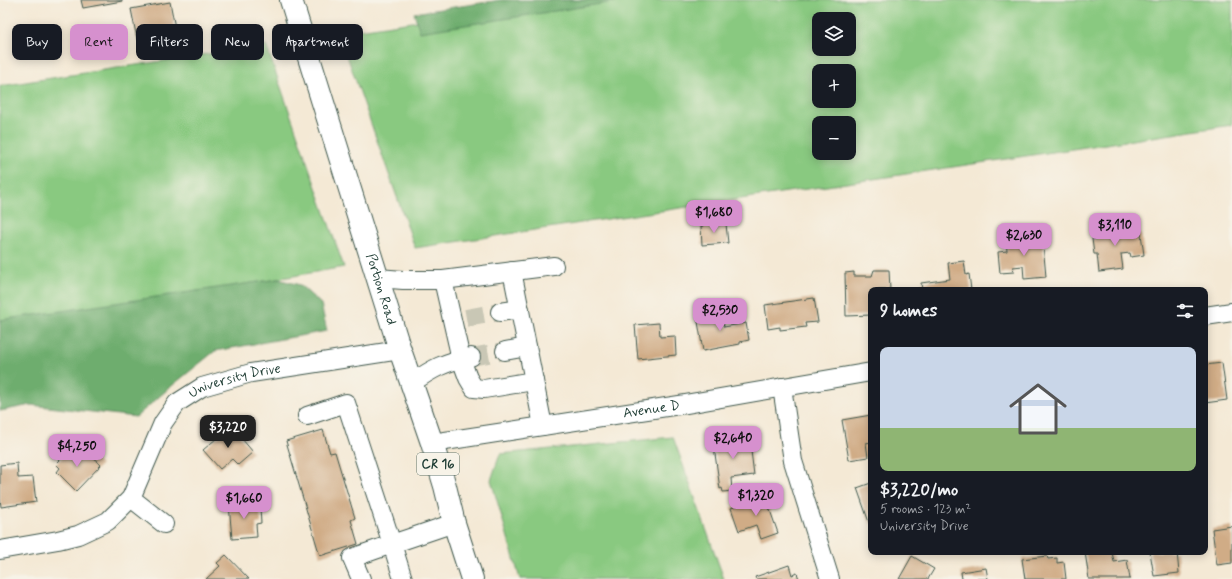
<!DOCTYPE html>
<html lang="en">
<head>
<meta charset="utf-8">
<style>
  :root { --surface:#171b24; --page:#20242c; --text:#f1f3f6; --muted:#9ea1a6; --line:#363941; --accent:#d690ce }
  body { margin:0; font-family:Mynerve,sans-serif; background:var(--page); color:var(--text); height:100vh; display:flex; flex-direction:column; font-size:15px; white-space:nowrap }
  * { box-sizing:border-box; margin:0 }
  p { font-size:13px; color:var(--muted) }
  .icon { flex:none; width:22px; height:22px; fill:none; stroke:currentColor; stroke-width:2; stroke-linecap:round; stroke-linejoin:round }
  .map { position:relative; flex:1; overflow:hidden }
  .panel { position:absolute; left:868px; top:287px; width:340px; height:268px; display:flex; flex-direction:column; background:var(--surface); border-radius:8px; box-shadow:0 2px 10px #0003 }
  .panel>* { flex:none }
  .guide { position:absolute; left:12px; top:24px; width:380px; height:36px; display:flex; gap:8px }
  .controls { position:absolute; left:812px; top:12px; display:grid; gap:8px }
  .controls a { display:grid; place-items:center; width:44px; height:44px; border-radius:8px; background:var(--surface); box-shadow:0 2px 10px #0003; font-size:20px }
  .price { position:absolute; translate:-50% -34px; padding:0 9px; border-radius:8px; background:var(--accent); color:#111; font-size:13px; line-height:26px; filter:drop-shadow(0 1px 2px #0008) }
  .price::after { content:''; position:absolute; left:50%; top:24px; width:12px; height:9px; margin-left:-6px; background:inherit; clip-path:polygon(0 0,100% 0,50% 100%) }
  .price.selected { background:#222; color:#fff }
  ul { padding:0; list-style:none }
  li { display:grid; align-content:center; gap:8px; height:212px; padding:0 12px }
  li+li { border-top:1px solid var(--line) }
  li span { display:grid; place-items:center; height:124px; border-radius:8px; color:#555 }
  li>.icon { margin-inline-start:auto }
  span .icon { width:72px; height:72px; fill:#fffc; stroke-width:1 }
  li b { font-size:17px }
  h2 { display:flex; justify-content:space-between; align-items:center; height:48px; padding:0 12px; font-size:17px }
  .chip { padding:0 14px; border-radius:8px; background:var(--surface); box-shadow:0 2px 10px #0003; font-size:14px; line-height:36px }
  .chip.selected { background:var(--accent); color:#111 }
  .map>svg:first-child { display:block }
</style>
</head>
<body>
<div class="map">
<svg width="1232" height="579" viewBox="0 0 1232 579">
  <rect width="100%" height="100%" fill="#f7f3e8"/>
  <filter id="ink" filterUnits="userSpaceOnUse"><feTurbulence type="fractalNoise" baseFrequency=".025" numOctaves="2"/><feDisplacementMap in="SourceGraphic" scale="8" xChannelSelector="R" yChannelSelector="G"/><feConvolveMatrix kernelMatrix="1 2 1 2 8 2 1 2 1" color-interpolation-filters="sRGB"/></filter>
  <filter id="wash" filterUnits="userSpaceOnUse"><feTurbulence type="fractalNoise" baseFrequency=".012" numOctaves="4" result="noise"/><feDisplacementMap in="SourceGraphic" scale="16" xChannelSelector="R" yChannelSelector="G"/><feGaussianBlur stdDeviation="0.9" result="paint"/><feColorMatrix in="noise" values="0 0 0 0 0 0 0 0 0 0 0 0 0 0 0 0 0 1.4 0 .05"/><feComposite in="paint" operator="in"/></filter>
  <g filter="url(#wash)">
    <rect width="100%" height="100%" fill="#f4e9d5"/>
    <!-- green -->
    <path fill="#89c980" stroke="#54835a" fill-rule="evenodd" d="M559,0H1232V125L415,248L339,33ZM819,19H849V49H819ZM819,71H849V101H819ZM819,123H849V153H819Z
      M266,45L344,267L103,310L0,324V86Z
      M673,437L724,579H520L491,480L500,454Z"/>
    <!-- forest -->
    <path fill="#6ead6e" stroke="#467551" d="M501,0H626L420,32L414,13Z
      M278,279L300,285L321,304L327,331L215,351L168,389L136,417L31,405L0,411V320Z"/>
    <g id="blocks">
      <!-- building -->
      <path fill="#d0ac86" d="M81,0H122V1L83,8Z
        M170,2L176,33H173L175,39L147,44L145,38L137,39L131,9Z
        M711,220V225L726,224L728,243L702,245L701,226H703V221Z
        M1126,225L1127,236L1141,234L1144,255L1131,257L1130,253L1121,254L1123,269L1099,272L1097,254H1094L1092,239H1097L1096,228Z
        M1038,235L1039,245L1043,244L1046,277L1024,279L1023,266L1013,267L1014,272L1000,273L998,252L1007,251L1006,239Z
        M964,261L966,275L969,274L971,290H922L921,283L950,279L948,263Z
        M874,270H889L890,290H871V315L846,316L845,273L854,272V276H872Z
        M814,298L818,322L805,323L806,327L780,330V327L768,329L765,305Z
        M721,312L724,327L746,323L749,340L740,342V344L703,351L697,316Z
        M659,323L660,337L675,336L676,355L638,359L635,325Z
        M1222,363L1227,400L1205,403V365Z
        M871,415V442L866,443L868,457L849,460L842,420Z
        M231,426L253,452L238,465L232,459L220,469L203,450Z
        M323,430L330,453L335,452L355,518L351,520L358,544L320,556L286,441Z
        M749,435L754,475L731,478L732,491L723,492L722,488L720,489L713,440Z
        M81,446L101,465L76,491L57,472L60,468L56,464L69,451L73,455Z
        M17,463L18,478L33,477L36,502L1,507L0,499V465Z
        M871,483V524L870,525L857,488Z
        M765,496L778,533L761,539L756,525L739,531L731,508Z
        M254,501L255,508H260L261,523L256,524L257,537L232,539L229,504Z
        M1232,526V563L1217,565L1212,529Z
        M1085,552H1112L1114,562L1127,560L1130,579H1089Z
        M1150,552H1177L1179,573L1154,576Z
        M226,555L249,579H206L220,566L217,563Z
        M912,556L934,569L928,579H899Z
        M1047,556L1048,559L1057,558V563L1064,562L1066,579H1025L1022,559Z
        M789,565L792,575L797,573L799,579H756L755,577Z
        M986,568L988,579H962L961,572Z"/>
    </g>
  </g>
  <g filter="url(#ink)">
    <use href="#blocks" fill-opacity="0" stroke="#3f574c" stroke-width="1"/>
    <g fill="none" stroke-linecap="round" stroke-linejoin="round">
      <!-- minor-tunnel -->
      <path stroke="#c9c7b5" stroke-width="18" stroke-dasharray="18 9" stroke-linecap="butt" d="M466,318L500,312
        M471,357L505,351"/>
      <defs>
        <g id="minor">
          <path d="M512,271L543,426"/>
          <path d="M378,278L403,280H443L554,266"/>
          <path d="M443,280L461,359L468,378L474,388L484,389L534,381"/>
          <path d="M500,312L520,309"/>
          <path d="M1205,316L1232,312"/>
          <path d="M505,351L527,347"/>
          <path d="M412,383C433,368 445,362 471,357"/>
          <path d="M782,387L793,461L830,579"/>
          <path d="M307,416L346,403L392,544L454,523"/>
          <path id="s1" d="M432,443L686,404L871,372"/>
          <path d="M131,498L164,524"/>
          <path id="s2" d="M0,550L58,540L78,535L108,521L131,498L163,423L177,403L202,387L251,373L400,350"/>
          <path d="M361,579L352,558L392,544L403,579"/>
        </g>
        <g id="major">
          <path id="s3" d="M291,0L400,350L432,443L445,486L454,523L472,579"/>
        </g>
      </defs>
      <!-- minor casing -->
      <use href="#minor" stroke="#3f574c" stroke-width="20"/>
      <!-- major casing -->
      <use href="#major" stroke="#3f574c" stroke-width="24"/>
      <!-- minor -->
      <use href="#minor" stroke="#fff" stroke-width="18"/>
      <!-- major -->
      <use href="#major" stroke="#fff" stroke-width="22"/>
    </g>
  </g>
  <g text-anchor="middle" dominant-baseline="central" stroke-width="3" stroke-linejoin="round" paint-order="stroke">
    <!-- shield labels -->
    <rect fill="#f7f3e8" stroke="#60746a" stroke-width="1" x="417" y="453" width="42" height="22" rx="3"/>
    <g font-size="13" font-weight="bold" fill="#1f3d34">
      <text x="438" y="464">CR 16</text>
    </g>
    <!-- street labels -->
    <g font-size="14" fill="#1f3d34" stroke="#f7f3e8">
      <text stroke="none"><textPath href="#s3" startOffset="303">Portion Road</textPath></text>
      <text stroke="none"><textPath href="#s2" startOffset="314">University Drive</textPath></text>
      <text stroke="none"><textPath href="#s1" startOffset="222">Avenue D</textPath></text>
    </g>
  </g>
</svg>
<div class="controls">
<a><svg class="icon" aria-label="layers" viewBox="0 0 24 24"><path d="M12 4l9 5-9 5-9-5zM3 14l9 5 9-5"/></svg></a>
<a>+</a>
<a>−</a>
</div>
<b class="price" style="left:714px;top:234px">$1,680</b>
<b class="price" style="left:1115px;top:247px">$3,110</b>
<b class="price" style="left:1024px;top:257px">$2,630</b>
<b class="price" style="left:720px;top:332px">$2,530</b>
<b class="price selected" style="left:228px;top:449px">$3,220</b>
<b class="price" style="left:733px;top:460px">$2,640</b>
<b class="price" style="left:77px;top:468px">$4,250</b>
<b class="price" style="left:756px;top:517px">$1,320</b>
<b class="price" style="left:244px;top:520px">$1,660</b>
<div class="guide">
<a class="chip">Buy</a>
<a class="chip selected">Rent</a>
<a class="chip">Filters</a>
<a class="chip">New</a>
<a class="chip">Apartment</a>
</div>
<section class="panel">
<h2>9 homes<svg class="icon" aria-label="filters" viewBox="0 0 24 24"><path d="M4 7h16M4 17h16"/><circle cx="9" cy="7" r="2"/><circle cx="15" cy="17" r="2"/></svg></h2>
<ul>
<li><span style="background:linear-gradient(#c9d6e8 65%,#8fb573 0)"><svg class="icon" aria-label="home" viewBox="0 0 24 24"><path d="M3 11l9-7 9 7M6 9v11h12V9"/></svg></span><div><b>$3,220/mo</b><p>5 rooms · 123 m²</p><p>University Drive</p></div></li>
</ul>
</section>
</div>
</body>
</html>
